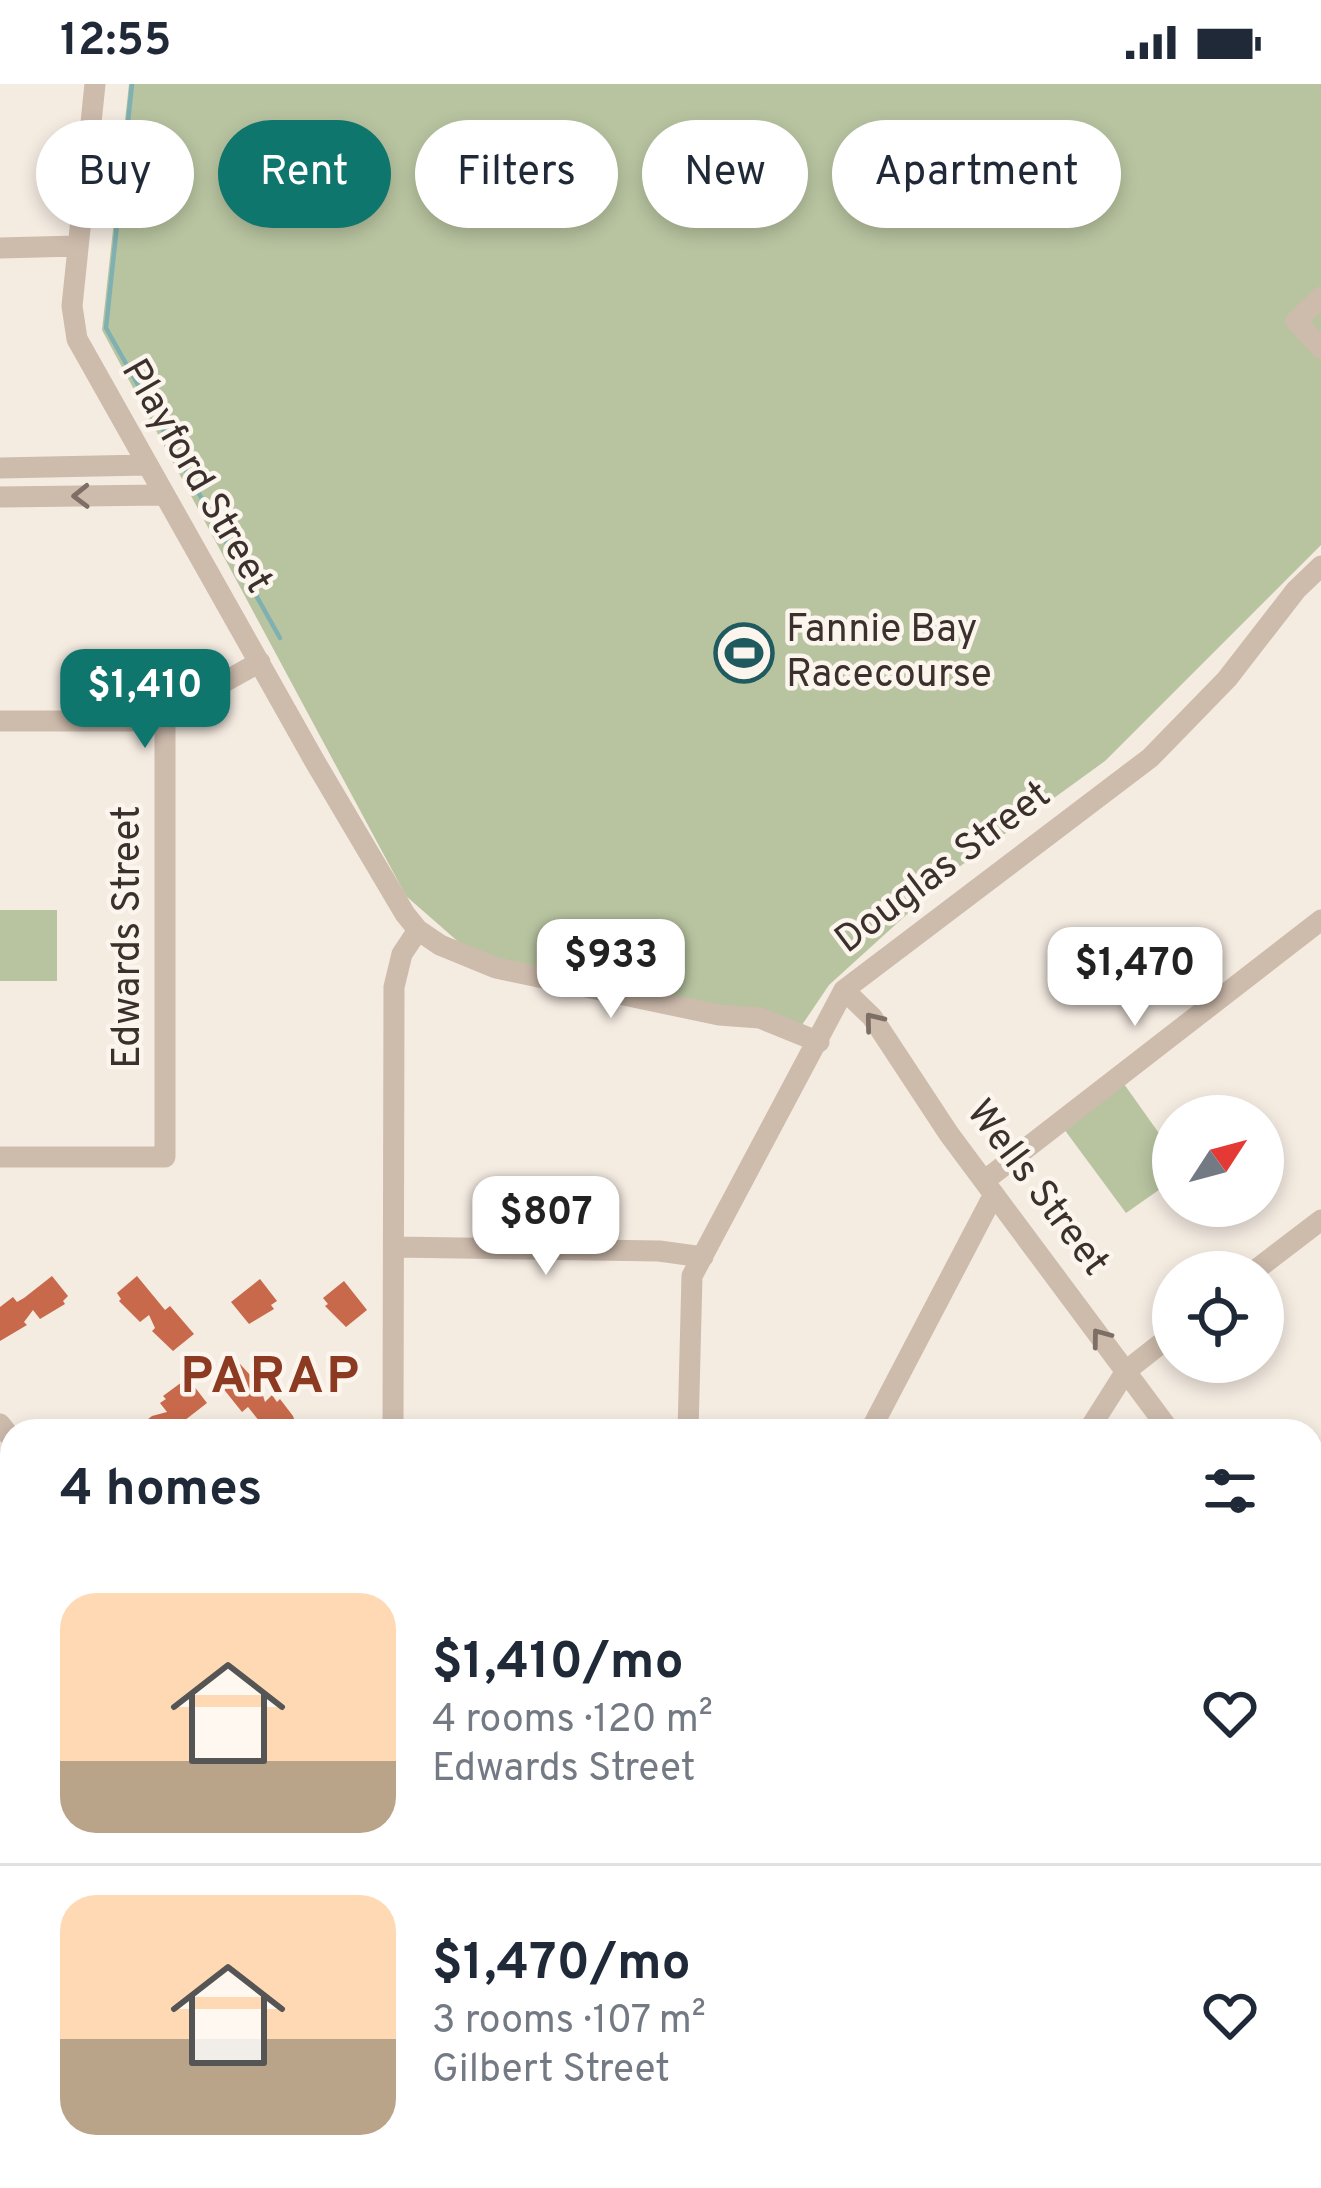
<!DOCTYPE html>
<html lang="en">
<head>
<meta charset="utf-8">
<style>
  :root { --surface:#fff; --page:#f6f6f7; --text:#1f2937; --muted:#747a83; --line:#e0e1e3; --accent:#0f766e }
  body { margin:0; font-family:Overpass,sans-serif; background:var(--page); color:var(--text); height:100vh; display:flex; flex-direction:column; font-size:45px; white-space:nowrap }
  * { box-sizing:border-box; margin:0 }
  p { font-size:39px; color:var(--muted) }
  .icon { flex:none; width:66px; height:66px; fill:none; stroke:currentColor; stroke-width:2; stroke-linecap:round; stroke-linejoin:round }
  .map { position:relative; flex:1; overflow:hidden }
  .details { position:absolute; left:0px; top:1335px; width:1323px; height:771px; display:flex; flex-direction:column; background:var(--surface); border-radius:36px 36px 0 0; box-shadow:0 6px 18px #0003 }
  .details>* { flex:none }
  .top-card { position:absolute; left:36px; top:36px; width:1251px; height:108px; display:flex; gap:24px }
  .needle { width:78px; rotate:54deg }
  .fabs { position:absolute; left:1152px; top:1011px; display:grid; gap:24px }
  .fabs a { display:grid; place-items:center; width:132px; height:132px; border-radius:50%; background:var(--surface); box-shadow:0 6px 18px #0003; font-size:60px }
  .price { position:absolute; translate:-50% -102px; padding:0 27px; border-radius:24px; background:#fff; color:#222; font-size:39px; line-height:78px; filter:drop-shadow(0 3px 6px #0008) }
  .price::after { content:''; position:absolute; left:50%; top:72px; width:36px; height:27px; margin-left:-18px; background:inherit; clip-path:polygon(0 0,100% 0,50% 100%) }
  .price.active { background:var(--accent); color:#fff }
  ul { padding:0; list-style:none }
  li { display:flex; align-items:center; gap:36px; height:300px; padding:0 60px }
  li+li { border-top:3px solid var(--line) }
  li span { display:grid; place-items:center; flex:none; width:336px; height:240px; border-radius:36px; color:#555 }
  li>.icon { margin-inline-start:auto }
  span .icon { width:144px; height:144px; fill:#fffc; stroke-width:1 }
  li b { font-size:51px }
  h2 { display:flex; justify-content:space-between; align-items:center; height:144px; padding:0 60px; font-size:51px }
  .tag { padding:0 42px; border-radius:54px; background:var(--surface); box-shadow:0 6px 18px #0003; font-size:42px; line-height:108px }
  .tag.active { background:var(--accent); color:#fff }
  .status { display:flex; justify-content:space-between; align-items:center; height:84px; padding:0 60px; background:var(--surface); direction:ltr }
  .status svg { height:33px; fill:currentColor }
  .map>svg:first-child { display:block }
</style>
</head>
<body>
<div class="status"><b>12:55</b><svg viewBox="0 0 49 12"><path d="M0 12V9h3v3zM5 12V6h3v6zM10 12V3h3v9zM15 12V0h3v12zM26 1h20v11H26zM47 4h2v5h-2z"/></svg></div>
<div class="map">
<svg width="1321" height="2104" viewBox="0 0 1321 2104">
  <rect width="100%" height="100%" fill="#f4ebe1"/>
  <!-- green -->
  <path fill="#b8c4a0" d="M129,0H1321V461L1105,677L959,783L829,901L802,941L470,868L406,812L102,246Z
    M0,826H57V897H0Z
    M1124,1000L1173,1069V1096L1126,1129L1064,1045Z"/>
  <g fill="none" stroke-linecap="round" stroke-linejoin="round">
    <!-- stream -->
    <path stroke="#7fb0b2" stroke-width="4.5" d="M132,0L106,244L280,554"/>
  </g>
  <!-- building -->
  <path fill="#c8694b" d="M52,1192L68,1212L63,1217L65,1220L40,1235L33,1226L24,1238L27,1241L0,1257V1223L13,1213L17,1218L24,1214Z
    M137,1192L165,1226L170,1222L194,1250L173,1267L152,1247L155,1244L149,1231L140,1238L119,1217L121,1215L117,1209Z
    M260,1195L277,1217L271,1221L274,1225L249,1240L231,1218Z
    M344,1197L367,1226L346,1243L325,1222L328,1220L323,1214Z
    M240,1280L260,1302L265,1318L272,1311L277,1318L280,1315L293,1332L298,1346L305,1340L311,1347H267L248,1323L242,1328L218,1298Z
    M190,1297L207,1319L171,1347H133L152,1332L167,1328L160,1319L166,1315L163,1312L182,1298L184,1301Z
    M0,1710L12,1713V1749L0,1746Z
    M0,1822L12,1825L5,1855L12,1857L8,1877L0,1874Z
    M0,1936L12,1940V1981L0,1977Z
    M0,1984L12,1988L7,2033L0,2031Z
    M122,2094H200L195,2104H142Z
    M430,2094H473L471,2104H427Z
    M479,2094H511L527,2099L525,2104H476Z
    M745,2094H814L811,2104H774Z
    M880,2094H917L914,2104H878Z"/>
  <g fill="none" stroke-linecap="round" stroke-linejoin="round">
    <!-- path -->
    <path stroke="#b9a596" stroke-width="3" stroke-dasharray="6 6" stroke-linecap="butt" d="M0,2091L22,2104
      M572,2094L607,2104"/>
    <!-- minor -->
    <path stroke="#cdbbac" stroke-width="21" d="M95,0L72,222L77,255L314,676L405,830L418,846L440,861L496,884L719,931L760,934L819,958
      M0,164L77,162
      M1321,213L1296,237L1321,264
      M0,384L146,381
      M0,413L163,411
      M0,637H154L260,578
      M844,906L872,933L949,1050L1170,1347
      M0,1073H165V633
      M984,1097L1321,836
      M394,1163L659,1167L703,1173
      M1253,1188L1321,1136
      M0,1340L12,1355
      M393,1347L394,903L402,870L418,846
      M688,1347L692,1192L844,906L1150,674L1227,595L1296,506L1321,482
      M870,1347L994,1110
      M1088,1347L1126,1287L1173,1250
      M1311,1435L1321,1429
      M1311,1538L1321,1552
      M0,1567L12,1578
      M9,1673L12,1656
      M1311,1688L1321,1683
      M0,1912L12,1915
      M1311,2053L1321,2056
      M96,2094L98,2104
      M634,2094L668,2104
      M304,2104L307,2094
      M839,2104L842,2094"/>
  </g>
  <!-- one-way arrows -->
  <defs><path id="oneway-chevron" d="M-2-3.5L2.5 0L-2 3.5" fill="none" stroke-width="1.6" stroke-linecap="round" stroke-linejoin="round" transform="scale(3)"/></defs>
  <g stroke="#7d6f65">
    <use href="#oneway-chevron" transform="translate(81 412) rotate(179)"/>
    <use href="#oneway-chevron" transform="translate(873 937) rotate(-129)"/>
    <use href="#oneway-chevron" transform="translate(1100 1253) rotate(-127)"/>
  </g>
  <!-- icons -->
  <defs>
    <symbol id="stadium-ring" viewBox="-11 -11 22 22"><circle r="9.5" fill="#fbf5ee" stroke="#1f5a5e" stroke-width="1.5"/><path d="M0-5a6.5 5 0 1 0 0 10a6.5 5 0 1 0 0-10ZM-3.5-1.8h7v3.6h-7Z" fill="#1f5a5e"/></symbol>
  </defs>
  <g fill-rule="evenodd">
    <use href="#stadium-ring" x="711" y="536" width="66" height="66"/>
  </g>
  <g text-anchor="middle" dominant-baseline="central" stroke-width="9" stroke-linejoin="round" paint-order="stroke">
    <!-- street labels -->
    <g font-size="39" fill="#3b302b" stroke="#fbf5ee">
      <text transform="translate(195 393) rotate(60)">Playford Street</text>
      <text transform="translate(944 785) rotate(-37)">Douglas Street</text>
      <text transform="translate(129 853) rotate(-90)">Edwards Street</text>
      <text transform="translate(1036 1105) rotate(53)">Wells Street</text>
    </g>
    <!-- poi labels -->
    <g font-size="39" fill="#3b302b" stroke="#fbf5ee" text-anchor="start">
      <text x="786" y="547">Fannie Bay<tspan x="786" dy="45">Racecourse</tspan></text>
    </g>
    <!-- district labels -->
    <g font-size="51" font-weight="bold" letter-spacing="3" fill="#8c3b22" stroke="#fbf5ee">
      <text x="271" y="1295">PARAP</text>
    </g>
  </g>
</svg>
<div class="fabs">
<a><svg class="needle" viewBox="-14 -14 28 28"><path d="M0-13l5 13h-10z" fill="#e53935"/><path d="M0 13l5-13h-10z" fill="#747a83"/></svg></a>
<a><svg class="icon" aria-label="locate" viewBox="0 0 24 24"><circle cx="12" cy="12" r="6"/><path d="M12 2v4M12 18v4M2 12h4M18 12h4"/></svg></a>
</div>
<b class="price active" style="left:145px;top:667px">$1,410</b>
<b class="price" style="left:611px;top:937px">$933</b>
<b class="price" style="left:1135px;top:945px">$1,470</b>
<b class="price" style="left:546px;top:1194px">$807</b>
<div class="top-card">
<a class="tag">Buy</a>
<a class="tag active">Rent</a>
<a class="tag">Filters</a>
<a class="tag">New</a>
<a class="tag">Apartment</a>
</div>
<section class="details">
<h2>4 homes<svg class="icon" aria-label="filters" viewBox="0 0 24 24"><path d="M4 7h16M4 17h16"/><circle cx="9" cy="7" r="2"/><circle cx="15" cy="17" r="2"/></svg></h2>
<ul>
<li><span style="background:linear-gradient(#ffd9b3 70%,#b9a48a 0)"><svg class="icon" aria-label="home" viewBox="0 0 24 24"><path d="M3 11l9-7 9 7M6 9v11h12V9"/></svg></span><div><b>$1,410/mo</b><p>4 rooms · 120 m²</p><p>Edwards Street</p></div><svg class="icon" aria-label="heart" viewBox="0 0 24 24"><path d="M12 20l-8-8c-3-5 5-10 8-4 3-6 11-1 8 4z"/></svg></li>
<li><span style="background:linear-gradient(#ffd9b3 60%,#b9a48a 0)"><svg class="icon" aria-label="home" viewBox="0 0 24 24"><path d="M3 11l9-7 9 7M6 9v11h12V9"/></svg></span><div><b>$1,470/mo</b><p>3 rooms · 107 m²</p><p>Gilbert Street</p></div><svg class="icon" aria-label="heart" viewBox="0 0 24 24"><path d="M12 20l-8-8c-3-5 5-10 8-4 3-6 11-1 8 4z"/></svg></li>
</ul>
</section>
</div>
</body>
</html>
